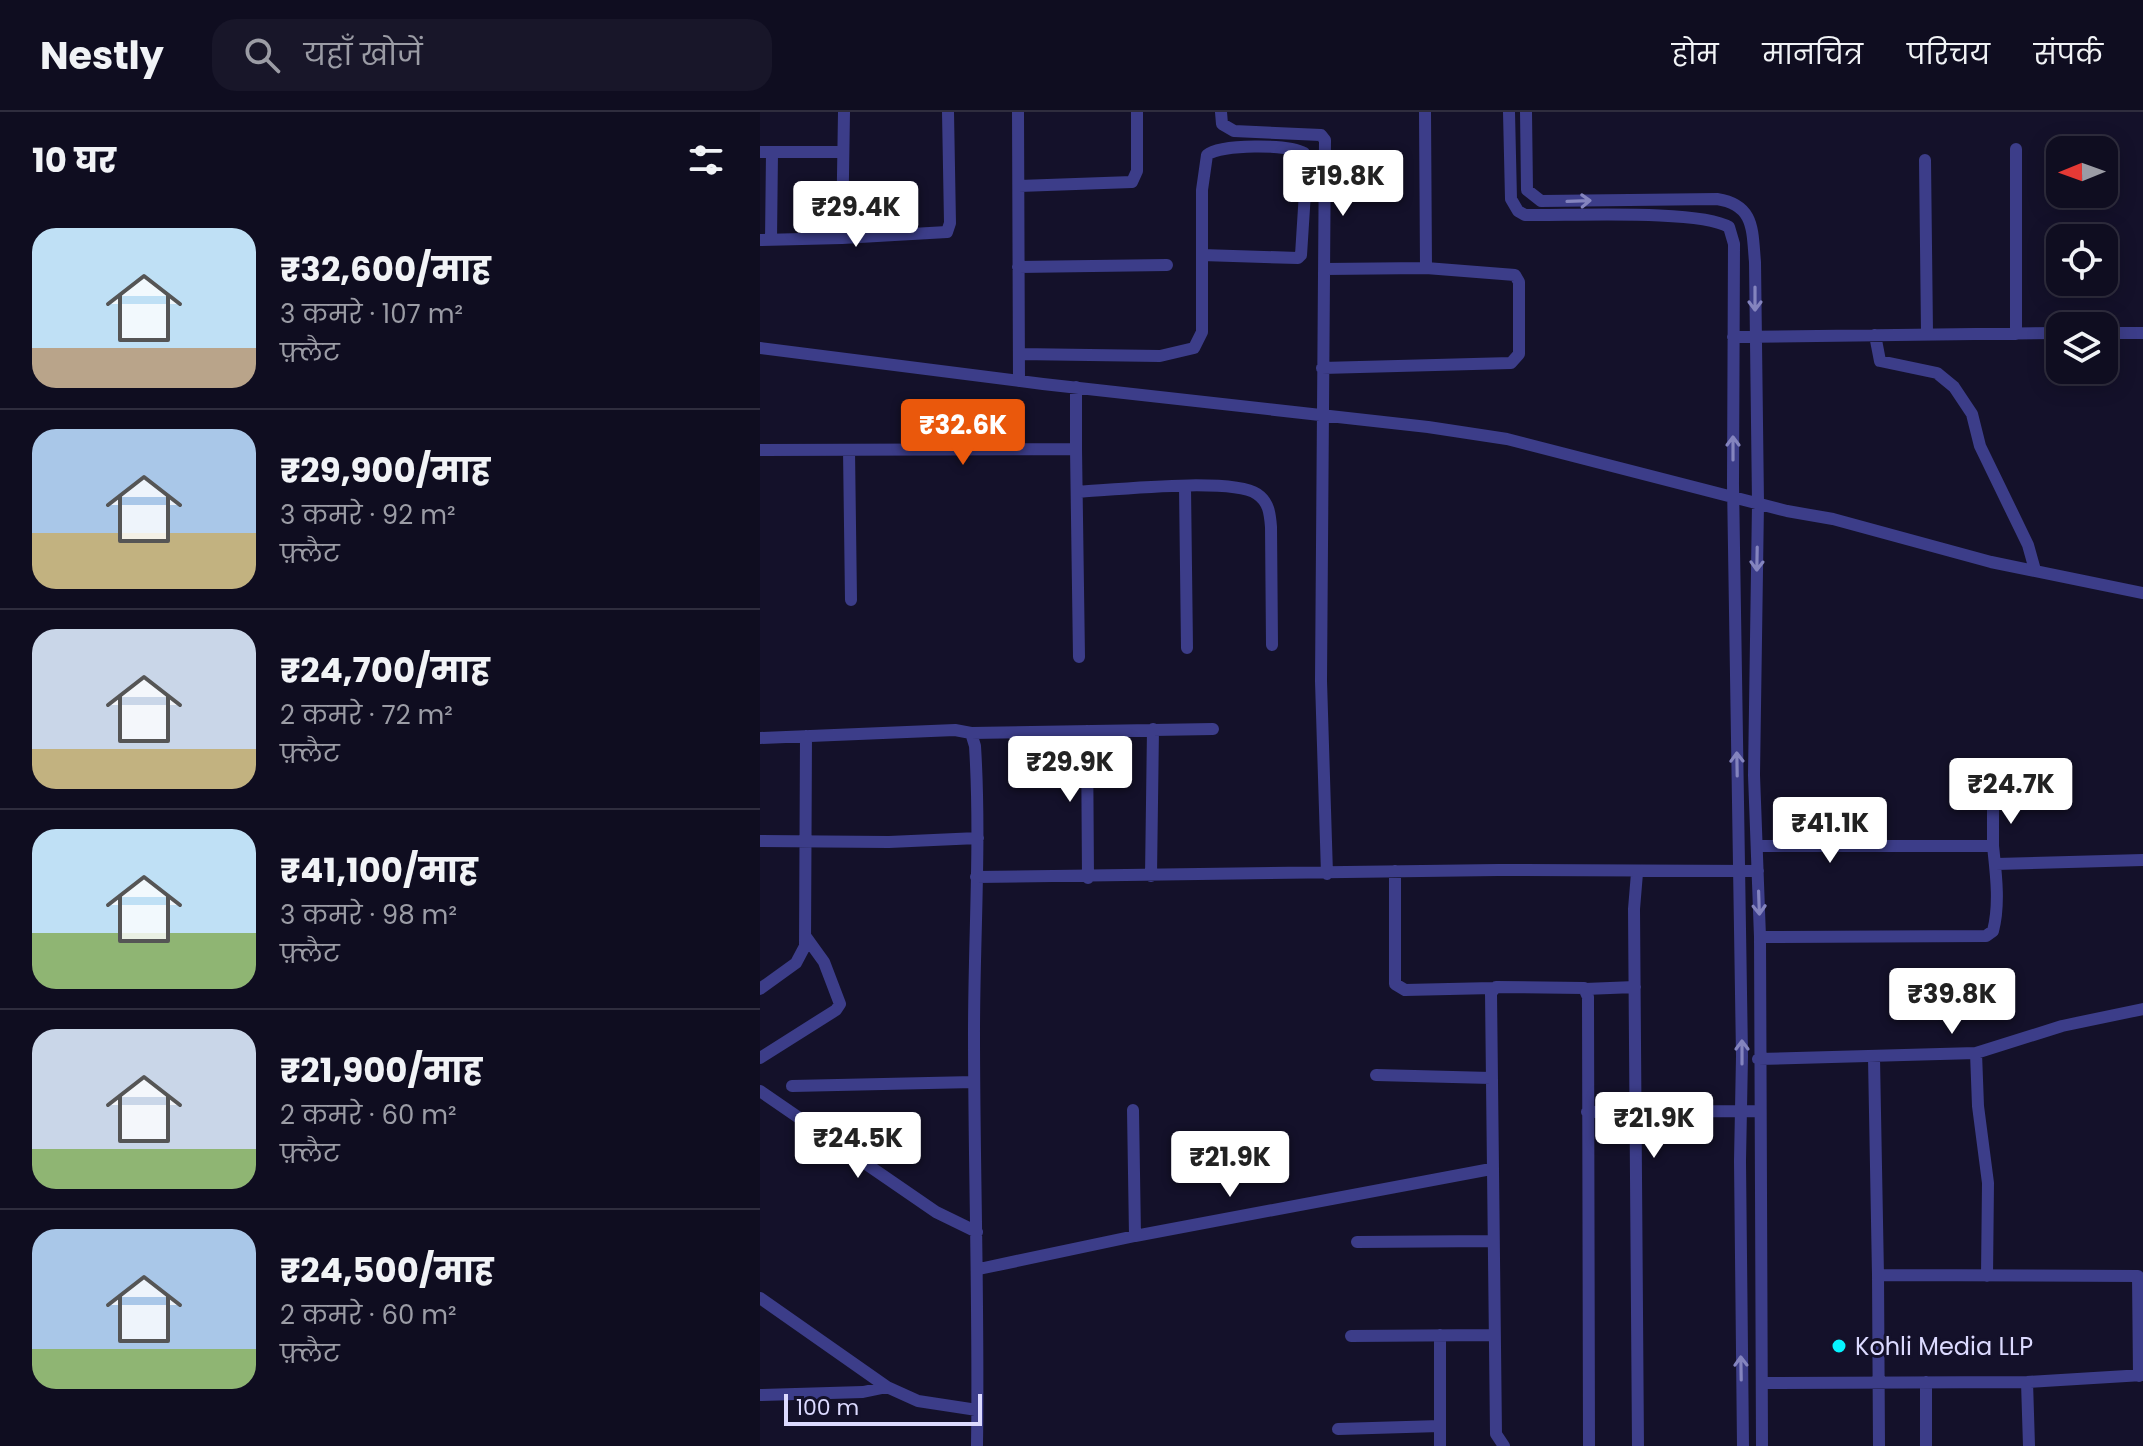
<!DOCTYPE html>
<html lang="hi">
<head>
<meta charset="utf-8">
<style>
  :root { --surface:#0f0d20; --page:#181629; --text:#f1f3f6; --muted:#9b9ca5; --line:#2f2d3e; --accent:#ea580c }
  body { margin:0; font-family:Poppins,"Noto Sans Devanagari",sans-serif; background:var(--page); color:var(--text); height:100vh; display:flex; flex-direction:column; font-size:30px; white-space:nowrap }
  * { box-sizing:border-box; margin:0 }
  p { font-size:26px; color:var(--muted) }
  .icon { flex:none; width:44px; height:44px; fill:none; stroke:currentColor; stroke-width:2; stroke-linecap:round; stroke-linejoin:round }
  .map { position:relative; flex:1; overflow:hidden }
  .details { display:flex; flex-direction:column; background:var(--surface); width:760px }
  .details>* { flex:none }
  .needle { width:52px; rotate:269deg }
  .tools { position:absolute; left:1286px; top:24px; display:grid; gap:16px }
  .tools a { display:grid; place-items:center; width:72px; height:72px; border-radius:16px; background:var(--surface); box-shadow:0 4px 20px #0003,0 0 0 2px var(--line); font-size:40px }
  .scale { position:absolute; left:24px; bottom:20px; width:198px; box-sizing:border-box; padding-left:8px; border:4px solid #dcdaff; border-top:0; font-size:22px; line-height:28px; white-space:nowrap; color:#dcdaff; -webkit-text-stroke:6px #14112a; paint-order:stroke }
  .price { position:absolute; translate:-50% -68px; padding:0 18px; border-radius:8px; background:#fff; color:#222; font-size:26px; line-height:52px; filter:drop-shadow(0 2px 4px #0008) }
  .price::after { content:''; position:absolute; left:50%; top:48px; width:24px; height:18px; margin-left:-12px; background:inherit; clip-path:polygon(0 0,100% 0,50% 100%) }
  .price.active { background:var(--accent); color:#fff }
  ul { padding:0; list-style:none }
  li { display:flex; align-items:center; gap:24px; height:200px; padding:0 32px }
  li+li { border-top:2px solid var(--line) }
  li span { display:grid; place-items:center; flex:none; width:224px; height:160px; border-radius:24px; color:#555 }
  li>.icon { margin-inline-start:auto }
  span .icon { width:96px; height:96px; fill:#fffc; stroke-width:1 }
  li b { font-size:34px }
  h2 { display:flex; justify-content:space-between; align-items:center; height:96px; padding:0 32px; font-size:34px }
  header { display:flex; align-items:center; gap:48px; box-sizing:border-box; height:112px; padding:0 40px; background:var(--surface); border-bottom:2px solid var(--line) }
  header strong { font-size:38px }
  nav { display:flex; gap:44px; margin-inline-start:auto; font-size:28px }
  .search { width:560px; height:72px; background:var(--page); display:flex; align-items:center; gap:20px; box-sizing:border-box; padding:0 28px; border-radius:24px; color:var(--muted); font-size:30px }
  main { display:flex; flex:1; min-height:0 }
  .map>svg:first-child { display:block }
</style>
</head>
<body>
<header>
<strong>Nestly</strong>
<div class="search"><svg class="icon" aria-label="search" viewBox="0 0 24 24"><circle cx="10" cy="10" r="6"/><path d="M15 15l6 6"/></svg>यहाँ खोजें</div>
<nav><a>होम</a><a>मानचित्र</a><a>परिचय</a><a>संपर्क</a></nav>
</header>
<main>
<section class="details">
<h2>10 घर<svg class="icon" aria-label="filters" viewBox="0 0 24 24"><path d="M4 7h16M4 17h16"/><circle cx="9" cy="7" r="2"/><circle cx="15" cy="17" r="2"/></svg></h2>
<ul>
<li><span style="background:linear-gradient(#bfe0f5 75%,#b9a48a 0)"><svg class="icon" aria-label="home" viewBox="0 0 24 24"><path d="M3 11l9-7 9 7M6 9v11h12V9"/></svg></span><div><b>₹32,600/माह</b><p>3 कमरे · 107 m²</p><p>फ़्लैट</p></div></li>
<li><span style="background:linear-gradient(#a9c7e8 65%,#c2b280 0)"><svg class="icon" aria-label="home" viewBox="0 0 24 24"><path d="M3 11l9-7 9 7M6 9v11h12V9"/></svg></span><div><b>₹29,900/माह</b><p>3 कमरे · 92 m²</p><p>फ़्लैट</p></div></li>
<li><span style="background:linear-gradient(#c9d6e8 75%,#c2b280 0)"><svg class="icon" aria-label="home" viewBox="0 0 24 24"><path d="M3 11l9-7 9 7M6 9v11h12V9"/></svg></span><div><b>₹24,700/माह</b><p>2 कमरे · 72 m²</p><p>फ़्लैट</p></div></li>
<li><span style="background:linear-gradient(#bfe0f5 65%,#8fb573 0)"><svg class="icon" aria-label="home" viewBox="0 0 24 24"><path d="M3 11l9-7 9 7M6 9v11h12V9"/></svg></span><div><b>₹41,100/माह</b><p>3 कमरे · 98 m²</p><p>फ़्लैट</p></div></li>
<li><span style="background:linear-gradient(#c9d6e8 75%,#8fb573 0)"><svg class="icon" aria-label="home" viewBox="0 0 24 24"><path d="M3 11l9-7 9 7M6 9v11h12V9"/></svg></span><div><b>₹21,900/माह</b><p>2 कमरे · 60 m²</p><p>फ़्लैट</p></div></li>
<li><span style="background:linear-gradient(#a9c7e8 75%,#8fb573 0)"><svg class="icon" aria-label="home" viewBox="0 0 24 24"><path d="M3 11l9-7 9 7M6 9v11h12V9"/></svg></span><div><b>₹24,500/माह</b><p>2 कमरे · 60 m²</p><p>फ़्लैट</p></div></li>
</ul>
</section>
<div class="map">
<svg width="1383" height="1334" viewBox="0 0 1383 1334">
  <rect width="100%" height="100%" fill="#14112a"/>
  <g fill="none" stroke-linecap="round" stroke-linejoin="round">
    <!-- minor -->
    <path stroke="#3c3d89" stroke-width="12" d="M258,0L259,269
      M461,0L462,12L474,19L561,23L565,28L561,569L567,762
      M665,0L666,156
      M749,0L751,87L758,99L765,103C808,104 939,97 969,115L974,132L973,372L982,944L980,1049L983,1334
      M766,0L767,78L781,89L957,87C995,93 992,118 995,150L998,391L994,663L1000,825L1002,1334
      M0,40H83
      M1165,48L1167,221
      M259,74L372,70L377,59V0
      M82,126L187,120L190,111L188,0
      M0,128L82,126L84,0
      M11,128L12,40
      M258,155L407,153
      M1344,221H1383
      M1256,222V37
      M1115,223L1120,249L1177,261L1194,275L1212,302L1220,334L1268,433L1275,458
      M973,225L1300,221
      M0,236L283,272L668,315L747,327L1027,399L1073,407L1231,450L1383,481
      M259,242L400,244L434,236L442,220V78L447,43C460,32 529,32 544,41L547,49L541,143L538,146L442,143
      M562,256L751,251L759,242V170L755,163L666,156L565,157
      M316,337L319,545
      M0,338L316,337V275
      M89,338L91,488
      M425,375L427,536
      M317,380C352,378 472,365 497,382C509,390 510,402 511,415L512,533
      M327,619L328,766
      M211,621L453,617
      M0,626L195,618L211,621L215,634C221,730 214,825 214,920C214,1058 219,1196 217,1334
      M1233,694V734
      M0,729L129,730L218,726
      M997,734H1233C1236,762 1240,792 1233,819L1226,824L1000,825
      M1236,752L1383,748
      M635,759V872L645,878L733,876
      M877,761L874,797L878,1334
      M391,764L393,617
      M216,765L738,758L998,759
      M0,877L36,851L45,834L46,624
      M825,877L875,875
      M1216,941L1218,994L1228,1071L1227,1164
      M0,946L76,898L80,892L64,850L46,825
      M1114,946L1118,1163
      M998,947L1216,941L1302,914L1383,897
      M616,963L731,966
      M32,974L214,970
      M0,979L176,1100L217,1120
      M373,998L375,1124
      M827,1000L999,999
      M597,1130L732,1129
      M219,1157L375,1124L731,1057
      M0,1186L127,1275L158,1289L217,1298
      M680,1223V1334
      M591,1224L733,1223
      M1267,1270L1269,1334
      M1002,1271L1267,1270L1383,1263
      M0,1283L103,1280L127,1275
      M578,1317L680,1314
      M744,1334L736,1322L731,881L736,875L824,876L828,885L829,1334
      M1119,1334L1118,1163L1378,1164L1379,1264
      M1166,1334V1270"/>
  </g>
  <!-- one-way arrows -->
  <defs><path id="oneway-shaft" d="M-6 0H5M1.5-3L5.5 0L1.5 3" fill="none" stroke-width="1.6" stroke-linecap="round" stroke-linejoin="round" transform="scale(2)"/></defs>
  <g stroke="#8484be">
    <use href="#oneway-shaft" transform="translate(819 89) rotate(-2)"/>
    <use href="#oneway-shaft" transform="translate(995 187) rotate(90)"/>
    <use href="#oneway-shaft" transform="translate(973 336) rotate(-90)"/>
    <use href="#oneway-shaft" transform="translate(997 447) rotate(91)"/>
    <use href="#oneway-shaft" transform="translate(977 652) rotate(-91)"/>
    <use href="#oneway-shaft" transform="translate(999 791) rotate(88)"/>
    <use href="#oneway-shaft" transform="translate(982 940) rotate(-90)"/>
    <use href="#oneway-shaft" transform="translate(981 1256) rotate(-91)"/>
  </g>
  <!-- markers -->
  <circle fill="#06f4ff" stroke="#14112a" stroke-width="3" cx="1079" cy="1234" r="8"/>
  <g text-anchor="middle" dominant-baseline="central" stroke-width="6" stroke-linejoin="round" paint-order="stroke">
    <!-- poi labels -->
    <g font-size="24" fill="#dcdaff" stroke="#14112a" text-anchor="start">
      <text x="1095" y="1234">Kohli Media LLP</text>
    </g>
  </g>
</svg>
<div class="tools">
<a><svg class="needle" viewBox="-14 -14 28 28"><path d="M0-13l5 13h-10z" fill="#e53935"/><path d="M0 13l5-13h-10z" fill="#9b9ca5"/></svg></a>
<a><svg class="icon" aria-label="locate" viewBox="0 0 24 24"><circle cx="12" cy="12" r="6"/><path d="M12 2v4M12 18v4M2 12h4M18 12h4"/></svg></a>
<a><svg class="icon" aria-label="layers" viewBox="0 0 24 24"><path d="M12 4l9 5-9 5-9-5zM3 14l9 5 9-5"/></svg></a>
</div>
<div class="scale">100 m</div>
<b class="price" style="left:583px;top:106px">₹19.8K</b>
<b class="price" style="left:96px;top:137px">₹29.4K</b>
<b class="price active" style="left:203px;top:355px">₹32.6K</b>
<b class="price" style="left:310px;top:692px">₹29.9K</b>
<b class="price" style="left:1251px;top:714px">₹24.7K</b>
<b class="price" style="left:1070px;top:753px">₹41.1K</b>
<b class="price" style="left:1192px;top:924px">₹39.8K</b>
<b class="price" style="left:894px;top:1048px">₹21.9K</b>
<b class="price" style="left:98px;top:1068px">₹24.5K</b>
<b class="price" style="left:470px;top:1087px">₹21.9K</b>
</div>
</main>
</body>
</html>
